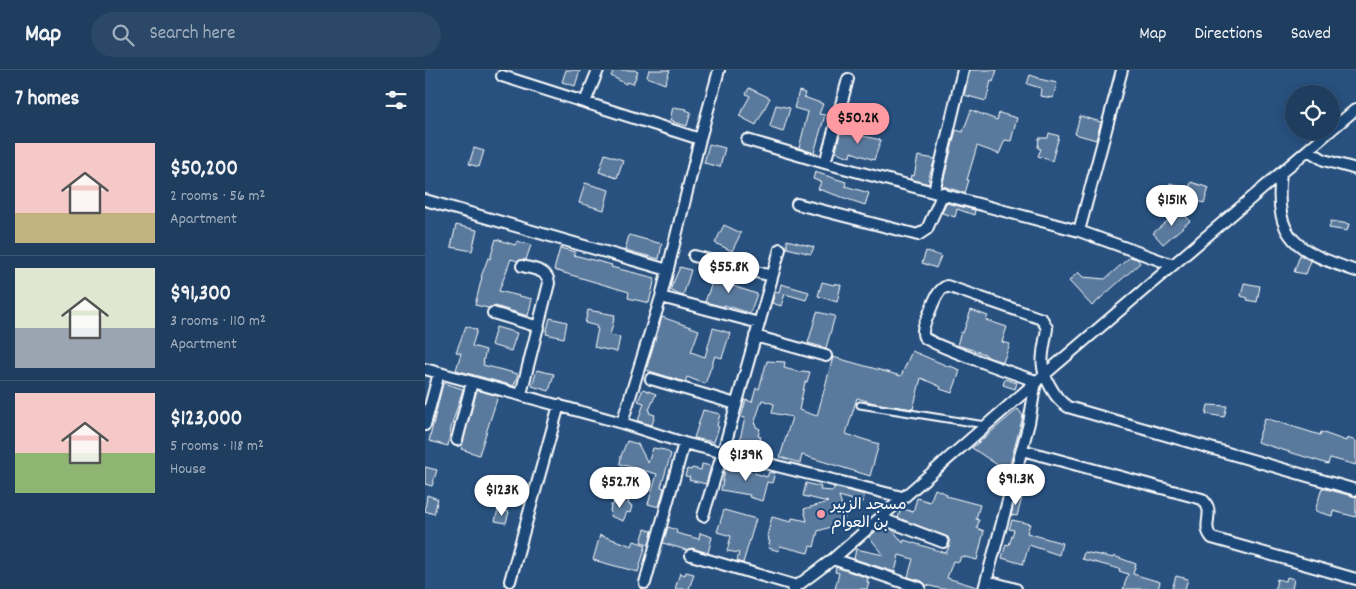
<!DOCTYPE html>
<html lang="en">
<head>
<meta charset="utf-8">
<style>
  :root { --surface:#1e3d5f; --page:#2b4868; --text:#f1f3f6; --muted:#a1aebd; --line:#3c5674; --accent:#ff9aa2 }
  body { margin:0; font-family:Dekko,"Playpen Sans Arabic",sans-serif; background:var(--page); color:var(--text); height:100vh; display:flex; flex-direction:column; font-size:19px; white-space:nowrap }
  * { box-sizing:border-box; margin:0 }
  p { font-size:16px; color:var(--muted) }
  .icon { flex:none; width:28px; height:28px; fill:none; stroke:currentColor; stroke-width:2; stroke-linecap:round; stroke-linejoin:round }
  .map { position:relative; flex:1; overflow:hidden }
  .sheet { display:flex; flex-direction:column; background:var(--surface); width:425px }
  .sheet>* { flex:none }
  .fabs { position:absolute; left:860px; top:15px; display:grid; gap:10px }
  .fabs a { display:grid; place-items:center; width:55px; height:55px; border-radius:50%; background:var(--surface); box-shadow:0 2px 12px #0003,0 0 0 1px var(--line); font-size:25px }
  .price { position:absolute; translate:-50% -42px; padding:0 11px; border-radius:18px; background:#fff; color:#222; font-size:16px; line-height:32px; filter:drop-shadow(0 1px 2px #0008) }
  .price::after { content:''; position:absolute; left:50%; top:30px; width:15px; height:11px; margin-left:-8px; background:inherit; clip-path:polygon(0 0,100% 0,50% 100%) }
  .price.current { background:var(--accent); color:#111 }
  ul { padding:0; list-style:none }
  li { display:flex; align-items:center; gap:15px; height:125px; padding:0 15px }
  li+li { border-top:1px solid var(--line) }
  li span { display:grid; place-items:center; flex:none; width:140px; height:100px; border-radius:0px; color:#555 }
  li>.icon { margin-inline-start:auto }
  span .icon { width:60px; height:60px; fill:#fffc; stroke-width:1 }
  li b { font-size:21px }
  h2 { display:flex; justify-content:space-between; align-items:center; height:60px; padding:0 15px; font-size:21px }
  header { display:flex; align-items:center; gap:30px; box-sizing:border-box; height:70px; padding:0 25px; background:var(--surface); border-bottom:1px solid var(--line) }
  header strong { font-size:24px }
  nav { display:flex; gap:28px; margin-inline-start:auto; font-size:18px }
  .search { width:350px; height:45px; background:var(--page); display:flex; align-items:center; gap:12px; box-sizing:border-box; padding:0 18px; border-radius:28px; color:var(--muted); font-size:19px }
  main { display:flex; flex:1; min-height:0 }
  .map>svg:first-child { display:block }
</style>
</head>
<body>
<header>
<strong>Map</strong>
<div class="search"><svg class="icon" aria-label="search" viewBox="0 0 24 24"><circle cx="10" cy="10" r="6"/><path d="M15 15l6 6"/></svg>Search here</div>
<nav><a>Map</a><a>Directions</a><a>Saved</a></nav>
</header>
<main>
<section class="sheet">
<h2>7 homes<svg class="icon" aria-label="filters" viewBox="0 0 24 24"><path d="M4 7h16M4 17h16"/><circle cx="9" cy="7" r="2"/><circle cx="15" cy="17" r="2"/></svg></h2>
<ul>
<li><span style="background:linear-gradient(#f6c9c9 70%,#c2b280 0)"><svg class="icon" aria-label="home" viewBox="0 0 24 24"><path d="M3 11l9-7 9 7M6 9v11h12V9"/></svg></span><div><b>$50,200</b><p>2 rooms · 56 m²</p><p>Apartment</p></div></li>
<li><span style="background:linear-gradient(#dfe7d0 60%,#9aa5b1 0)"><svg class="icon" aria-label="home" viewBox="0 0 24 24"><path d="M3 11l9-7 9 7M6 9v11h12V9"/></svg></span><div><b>$91,300</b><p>3 rooms · 110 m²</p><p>Apartment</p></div></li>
<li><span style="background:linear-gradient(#f6c9c9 60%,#8fb573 0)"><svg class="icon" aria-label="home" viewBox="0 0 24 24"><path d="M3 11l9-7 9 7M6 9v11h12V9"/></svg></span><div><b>$123,000</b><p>5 rooms · 118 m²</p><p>House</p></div></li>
</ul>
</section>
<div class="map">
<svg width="931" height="519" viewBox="0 0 931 519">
  <rect width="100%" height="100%" fill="#28517f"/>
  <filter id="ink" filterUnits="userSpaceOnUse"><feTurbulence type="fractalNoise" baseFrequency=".02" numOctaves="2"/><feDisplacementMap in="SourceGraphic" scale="10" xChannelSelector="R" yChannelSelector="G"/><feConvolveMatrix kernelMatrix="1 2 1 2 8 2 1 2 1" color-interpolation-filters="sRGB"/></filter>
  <g filter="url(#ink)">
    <!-- building -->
    <path fill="#5a7a9d" stroke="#fff" d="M141,0H155L150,16L137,12Z
      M189,0H209L213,2L208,14L202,12L201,14L186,6Z
      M224,0H245L240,14L222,7Z
      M545,0H572L568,12L566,11L561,31L539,25Z
      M605,5L614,8V9L632,13L628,28L615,26L616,18L602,14Z
      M324,18L345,28L331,55L314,46L325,26L321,24Z
      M374,21L380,23L379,27L398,34L394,44L400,45L389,83L374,78L383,42L369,38Z
      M351,35L365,38L358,62L346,58L345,56Z
      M248,37L262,39L261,40L266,42L262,56L248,52L249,51L245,50Z
      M546,40L572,50L574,43L592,48L586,71L580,70L574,84L552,76L542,110H544L540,123L517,116L531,60L538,62Z
      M655,46L676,52L671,70L650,64Z
      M420,62L456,70L449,90L426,82L425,87L411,82L415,63L420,64Z
      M624,63L634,66L627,91L613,86L616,79L613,78L614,68H623Z
      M284,74L300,78L295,97L279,93Z
      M49,78L59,81L54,97L44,94Z
      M180,84L198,90L192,108L174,102Z
      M493,86L510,89L503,110H505L504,114L485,109L486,105L489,106Z
      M390,102L421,112L420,116L444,123L440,135L393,119L396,112L388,109Z
      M766,112L784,118L779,133L742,122L745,113L764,119Z
      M160,113L184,120L179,140L154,133Z
      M521,133L550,140L549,145L532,139L530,147L517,143Z
      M756,140L765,151L738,174L728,163Z
      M906,151L924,154L922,161L904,158Z
      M31,155L52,160L47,181L26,177Z
      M299,155L316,163L307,181L290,173Z
      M204,165L237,174L234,189L200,180Z
      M71,169L90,175L92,171L106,175L101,190L92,191L86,189L74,221L107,229L103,246L70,236L63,238L50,235L57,207H56L63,188L65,189Z
      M362,170L389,177L386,184L362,178Z
      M135,178L150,182L149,185L172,191L187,195L186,197L230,208L224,233L203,228L204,222L129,200Z
      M501,181L516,186L511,198L497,193Z
      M875,185L886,191L881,204L869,202Z
      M705,187L712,189L715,193L667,236L644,211L653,202L658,207L680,209Z
      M255,197L266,200L258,226L245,220Z
      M291,201L305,205L302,214L332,224L325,243L299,235V237L280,232Z
      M397,212L409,215L410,213L416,215L412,232L393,226Z
      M819,213L835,216L832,232L822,230L823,228L816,226Z
      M356,214L384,222L381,230L360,224L356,236L347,233L350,222L354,223Z
      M163,240L190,245L185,265L195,267L192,282L169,277L173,259L171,258L172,256L160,253Z
      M546,240L563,246L561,250L582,257L577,272L585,274L578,292L565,288L560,285V284L532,275L536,262L538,263Z
      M392,242L410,246L401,278L383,273Z
      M237,247L274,260L266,282L280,287L288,258L305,263L297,288L290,286L280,314L262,307L260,312L221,300Z
      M125,248L142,252L139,268L121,264Z
      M41,256L52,260L47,276L61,280L58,292H59L58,295L93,304L89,316L31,300L36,283L31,282Z
      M71,257L92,263L86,281L66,275Z
      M487,281L525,297V296L535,300L533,307L527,323L515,319L516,317L496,308L488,339L449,333L432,328L421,364L454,374L445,406L377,385L375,393L355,387L367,347L347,343L349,334L337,330L329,354L331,355V357L335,359L333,366L336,367L333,376L330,375L329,379L320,376L322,371L315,369L320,348L316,347L321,330L327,332L331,318L334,319L342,291L360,292L359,298L374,302L378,301L385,302L382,312H380L374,340L392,346L408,287L476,306Z
      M112,300L129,304L124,321L107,316Z
      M580,309L592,313L590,319L578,315Z
      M18,313L38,319L26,358L23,376L4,371Z
      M218,319L231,324L224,340H225L224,343L230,345L227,355L213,351L219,333L213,331Z
      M52,320L73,326L54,385L36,379Z
      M783,335L802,336L799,347L781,344Z
      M593,339L598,346L583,402L547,378Z
      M278,340L295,344L292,356L294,357L289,372L269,368Z
      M840,348L895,365L896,362L921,371L922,368L931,371V395L905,388L903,394L832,372Z
      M202,371L213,374L223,393L228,378L240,380L246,384L236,417L239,418L234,437L223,434L232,404L195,394L196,386Z
      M277,394L286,396L281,414L264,410L265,407L260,406L262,399L266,400L267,398L276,400Z
      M316,394L324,396L323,401L342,407L344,402L350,403L347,413L342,412L337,431L324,427L325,425L296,420L301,396L315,400Z
      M0,397L12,400L7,416L0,414Z
      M381,413L396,417L395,420L408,421L409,417L440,425L437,433L414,426L420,448L407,452L409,456L393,461L389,477L385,476L383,483L355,476L354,481L343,478L345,471L343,470L344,467L342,466L347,447L366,452L367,448L382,451L379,439L403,432L378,426Z
      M897,418L931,427V447L908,441L907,446L890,441Z
      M510,419L522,424L521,426L555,435L551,449L554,450L552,458L559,461L552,490L536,486L534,492L528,491L522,508L552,517V519H517L501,515L497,511L483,507L488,489L474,485L470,502L429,489L431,479L459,485L444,467L457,456L468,460L478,473L479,470L521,483L525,474L523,467L473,448L476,438L488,442L492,428L505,432Z
      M2,425L13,429L9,444L0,441Z
      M191,426L204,431L203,434L207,436L205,443L202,442L198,451L185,446L186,442L185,441L186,435H188Z
      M591,427L597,428L592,446L586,445Z
      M73,440L84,442L81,453L70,451Z
      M299,440L331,449L318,493L312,491L314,483L302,481L306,466L292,462Z
      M587,450L605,454L602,463L637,473L634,485L604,475L598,494L577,488L581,474L584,475L589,460L584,459Z
      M243,457L252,460L251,463L274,469L275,463L287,467L283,483L267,478L261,480L238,473Z
      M220,459L227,461L224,474L216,472Z
      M175,465L207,476L209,471L221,475L213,502L168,490Z
      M659,482L689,488V486L711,494L708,504L735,512L733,519H698L703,504L694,501L695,499L657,489Z
      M411,497L443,508L442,512L444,513L442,519H410L414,503L410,502Z
      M261,502L269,504L264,519H250L255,503L260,505Z
      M751,506L763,509L760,519H747Z
      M862,507L869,509L867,519H850L852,509L861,511Z"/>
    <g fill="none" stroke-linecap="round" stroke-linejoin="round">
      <defs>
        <path id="lane" d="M435,335L560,355"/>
        <path id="street" d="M77,6L275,69
          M160,32L173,0
          M906,60L931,39
          M322,70L400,93L654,161L748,195
          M883,80L899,90L931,99
          M400,93L423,9
          M856,103C848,171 873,181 931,201
          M509,121L538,0
          M0,130L243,200
          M372,134L493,165L502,159L518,123
          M654,161L697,0
          M269,186L347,206
          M236,227L334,253
          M68,243L114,257
          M330,266L401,286
          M0,299L197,353L259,373L477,427
          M226,309L311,334
          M96,324L124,213C123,200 108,199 97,196
          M197,353L236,227L275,69L294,0
          M0,355L14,303
          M32,370L47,312
          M597,380L777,429C792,442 775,455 787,468L931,509
          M278,446L298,382L355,179
          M455,448L518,472
          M266,485L372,516
          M408,489L495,518
          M85,511L134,335
          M562,511L591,519
          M220,513L259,373
          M368,519L408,489L619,305L905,61
          M559,519L604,353L611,311C596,306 503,274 499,267C495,260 503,247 505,241C509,232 512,220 522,216L617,249L622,258C619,281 612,294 625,316C630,325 634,331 643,337L931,420"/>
      </defs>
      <!-- lane casing -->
      <use href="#lane" stroke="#fff" stroke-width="9"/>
      <!-- street casing -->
      <use href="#street" stroke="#fff" stroke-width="14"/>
      <!-- lane -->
      <use href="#lane" stroke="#1f4a7a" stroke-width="5"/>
      <!-- street -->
      <use href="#street" stroke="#1f4a7a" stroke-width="10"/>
    </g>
  </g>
  <!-- markers -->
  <circle fill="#ff9aa2" stroke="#1f4a7a" stroke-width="2" cx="396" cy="444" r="5"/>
  <g text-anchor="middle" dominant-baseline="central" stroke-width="4.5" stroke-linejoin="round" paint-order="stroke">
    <!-- poi labels -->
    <g font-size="16" fill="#fff" stroke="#1f4a7a" text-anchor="start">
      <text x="406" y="435">مسجد الزبير<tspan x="406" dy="18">بن العوام</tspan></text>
    </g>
  </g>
</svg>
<div class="fabs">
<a><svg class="icon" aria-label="locate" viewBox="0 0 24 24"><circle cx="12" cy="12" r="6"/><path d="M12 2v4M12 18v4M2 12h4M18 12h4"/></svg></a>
</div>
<b class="price current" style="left:433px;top:75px">$50.2K</b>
<b class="price" style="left:747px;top:157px">$151K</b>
<b class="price" style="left:304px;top:224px">$55.8K</b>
<b class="price" style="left:321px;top:412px">$139K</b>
<b class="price" style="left:591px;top:436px">$91.3K</b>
<b class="price" style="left:195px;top:439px">$52.7K</b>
<b class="price" style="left:77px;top:447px">$123K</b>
</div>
</main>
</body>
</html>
